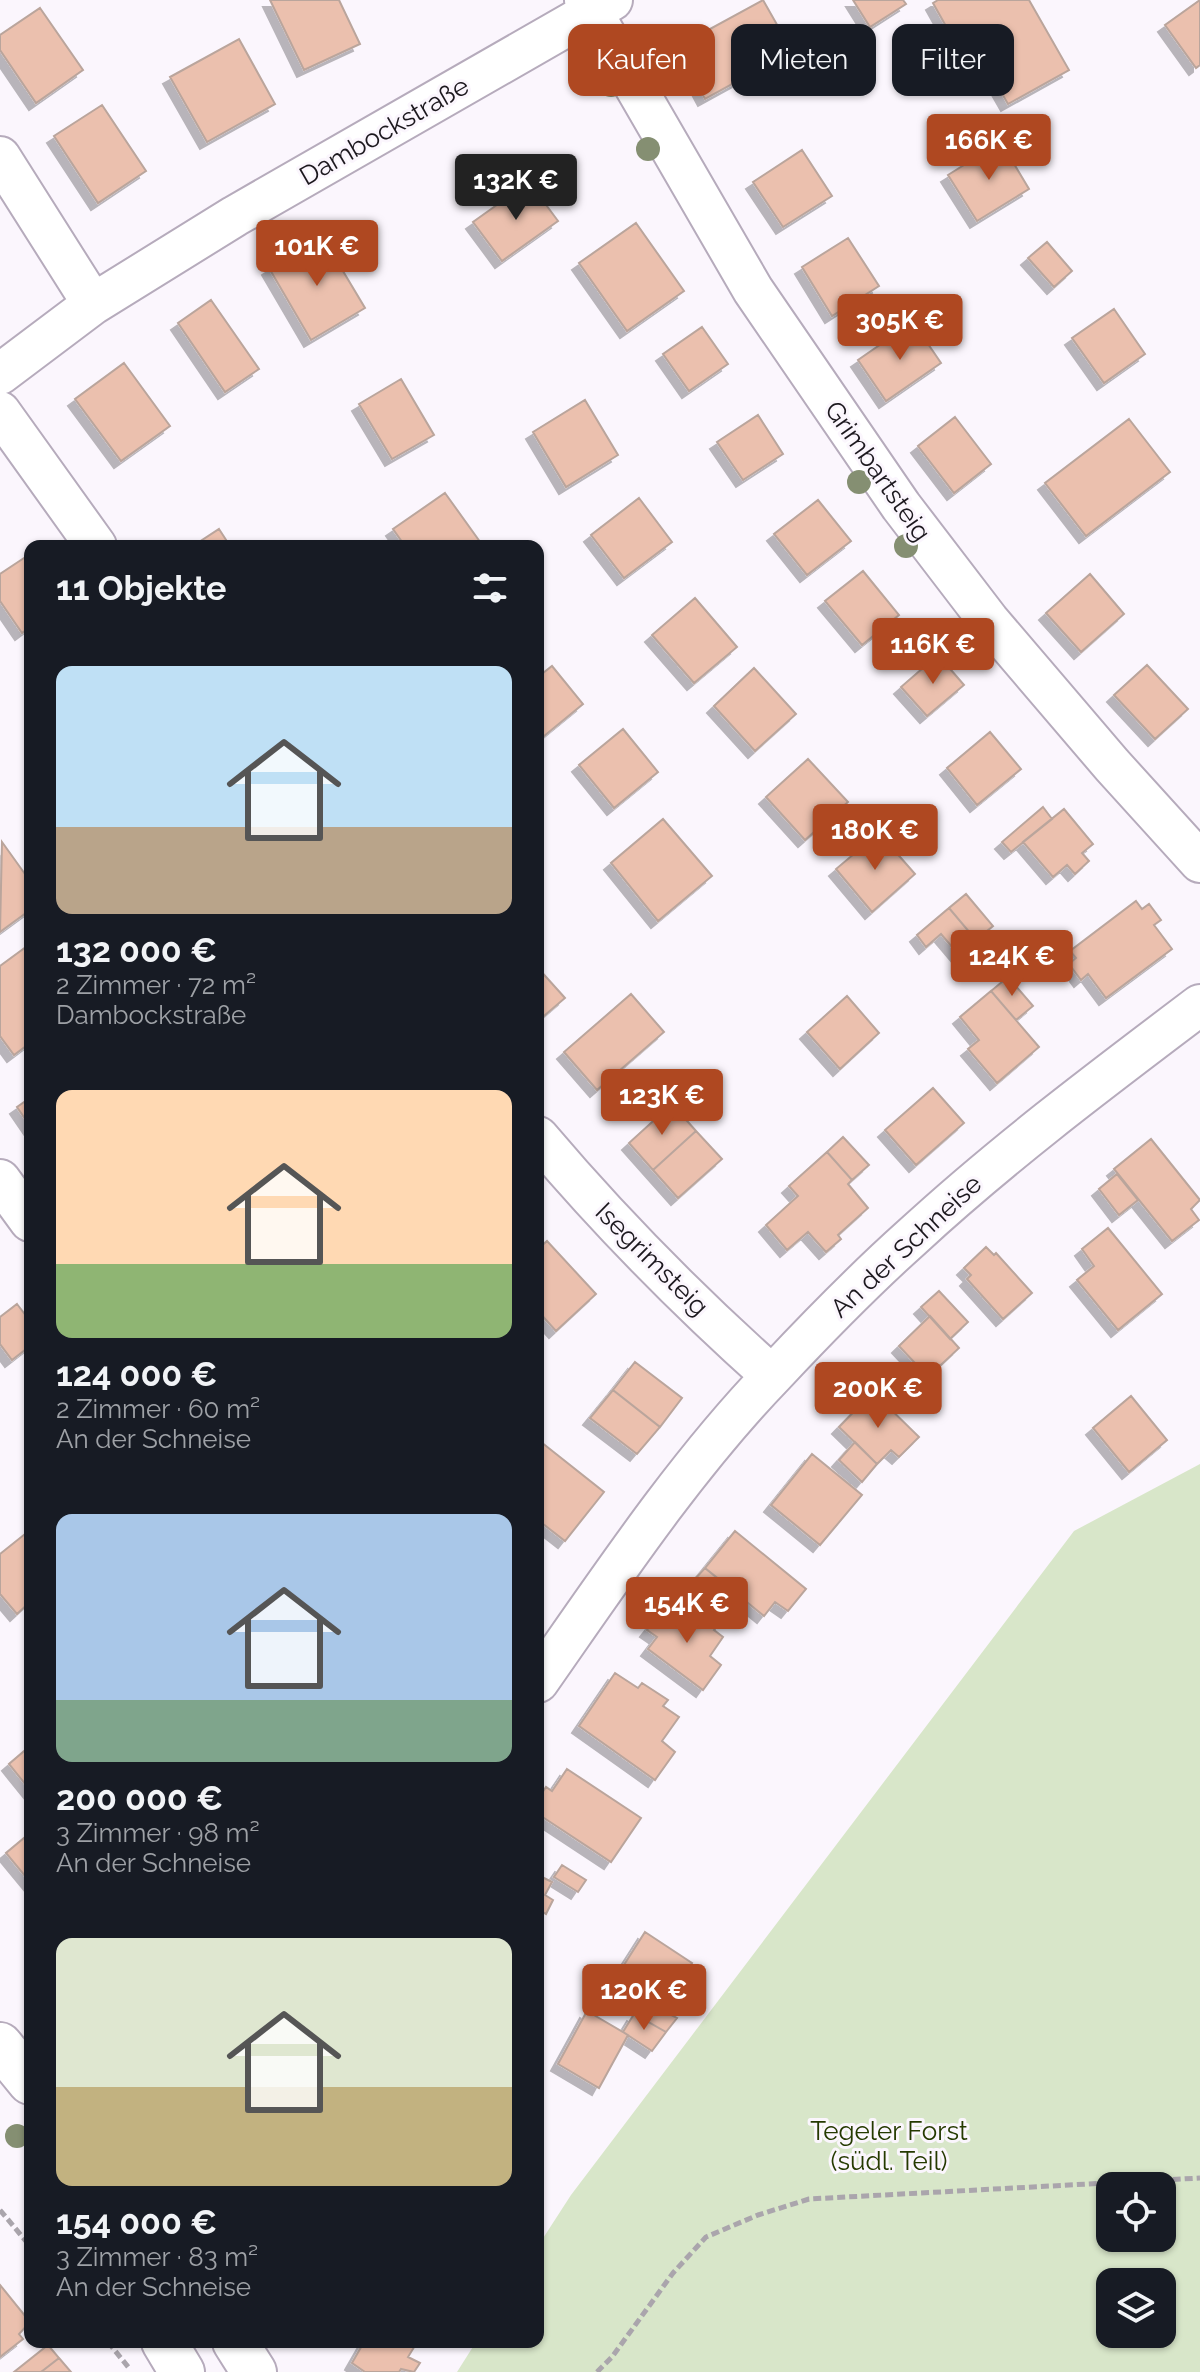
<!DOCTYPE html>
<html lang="de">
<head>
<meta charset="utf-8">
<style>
  :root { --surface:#171b24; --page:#20242c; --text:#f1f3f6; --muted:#9ea1a6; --accent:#af4821 }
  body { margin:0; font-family:Raleway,sans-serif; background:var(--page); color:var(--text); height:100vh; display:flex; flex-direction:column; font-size:30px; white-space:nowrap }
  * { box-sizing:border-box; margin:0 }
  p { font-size:26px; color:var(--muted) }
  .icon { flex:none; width:44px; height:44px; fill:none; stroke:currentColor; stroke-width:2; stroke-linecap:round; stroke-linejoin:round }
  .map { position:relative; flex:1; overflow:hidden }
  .side { position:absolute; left:24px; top:540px; width:520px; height:1808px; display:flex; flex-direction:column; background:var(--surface); border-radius:16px; box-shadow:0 2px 6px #0004 }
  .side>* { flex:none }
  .banner { position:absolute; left:568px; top:24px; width:512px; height:72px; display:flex; gap:16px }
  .buttons { position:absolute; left:1096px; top:2172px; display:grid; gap:16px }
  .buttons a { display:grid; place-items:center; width:80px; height:80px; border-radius:16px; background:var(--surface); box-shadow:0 2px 6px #0004; font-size:40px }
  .price { position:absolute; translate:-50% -68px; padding:0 18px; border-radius:8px; background:var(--accent); color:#fff; font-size:26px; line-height:52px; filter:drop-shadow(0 2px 4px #0008) }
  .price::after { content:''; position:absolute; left:50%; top:48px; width:24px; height:18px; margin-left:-12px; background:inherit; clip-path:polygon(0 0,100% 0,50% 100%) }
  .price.active { background:#222; color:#fff }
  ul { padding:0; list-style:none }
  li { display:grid; align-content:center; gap:16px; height:424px; padding:0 32px }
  li span { display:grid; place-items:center; height:248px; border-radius:16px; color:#555 }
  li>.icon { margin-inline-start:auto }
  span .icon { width:144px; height:144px; fill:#fffc; stroke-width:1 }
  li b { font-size:34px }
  h2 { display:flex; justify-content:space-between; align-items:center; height:96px; padding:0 32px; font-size:34px }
  .chip { padding:0 28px; border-radius:16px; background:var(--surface); box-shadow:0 2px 6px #0004; font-size:28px; line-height:72px }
  .chip.active { background:var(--accent); color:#fff }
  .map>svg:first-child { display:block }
</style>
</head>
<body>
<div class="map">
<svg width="1200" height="2372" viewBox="0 0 1200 2372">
  <defs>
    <filter id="shadow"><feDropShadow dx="-7" dy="7" stdDeviation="0" flood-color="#0004"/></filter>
  </defs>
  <rect width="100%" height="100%" fill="#fbf6fd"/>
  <!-- green -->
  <path fill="#d8e6c9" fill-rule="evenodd" d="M1200,1464V2372H457L476,2342H538V2246L571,2195L1074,1531ZM1110,2186H1162V2238H1110ZM1110,2282H1162V2334H1110Z"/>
  <!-- building -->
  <path fill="#ebc0ae" stroke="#baa59c" stroke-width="2" filter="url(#shadow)" d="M270,0H339L360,44L304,70Z
    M763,0L792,51L705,99L677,47Z
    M853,0H903L906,4L870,27Z
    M938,0H1029L1069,70L1008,104L969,36L956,44L933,3Z
    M1200,0V65L1196,68L1165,25Z
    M40,8L83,70L36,103L0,50V35Z
    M239,39L275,104L207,142L170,77Z
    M102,105L146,171L98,203L54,136Z
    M1001,142L1029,189L977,221L948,175Z
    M802,150L832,196L783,227L753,182Z
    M529,182L558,221L502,261L473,222Z
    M636,223L684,291L627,331L579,263Z
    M322,236L365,308L311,340L269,268Z
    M848,238L879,286L832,316L802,267Z
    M1047,242L1072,271L1054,287L1028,258Z
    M211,300L259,369L225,392L178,323Z
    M1114,309L1145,354L1104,383L1072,338Z
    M913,322L941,363L886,401L858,360Z
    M702,327L728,364L689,391L663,354Z
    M124,363L170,426L121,461L75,399Z
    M401,379L434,435L392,459L359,404Z
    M585,400L618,455L566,487L533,432Z
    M758,415L783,454L743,480L717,442Z
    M955,417L991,464L954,493L918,446Z
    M1129,419L1170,472L1086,536L1045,483Z
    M445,493L483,546H405L393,529Z
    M639,498L672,542L624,578L591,535Z
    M818,500L851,541L807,575L774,534Z
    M219,529L230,546H193Z
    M30,554V627L22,633L0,601V574Z
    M863,571L899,615L862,645L825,601Z
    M1090,574L1124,614L1081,652L1046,613Z
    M695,598L737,647L694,683L652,635Z
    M938,655L964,685L927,716L901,687Z
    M1147,665L1188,709L1155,739L1114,695Z
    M552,666L583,704L538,741V677Z
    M754,668L796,714L755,751L714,706Z
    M623,729L658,772L614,808L579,765Z
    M990,732L1021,769L977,805L947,768Z
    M808,759L848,802L805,840L766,797Z
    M1043,807L1052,819L1011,852L1002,842Z
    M1064,809L1093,844L1082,853L1089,861L1075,874L1067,865L1053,877L1023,842Z
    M663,819L712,876L658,921L611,863Z
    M879,833L915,874L872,912L836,869Z
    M2,842L30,881V910L0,932Z
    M966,894L993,926L976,940L949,908Z
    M1136,901L1142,909L1149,904L1161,920L1154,925L1172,949L1106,998L1088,974L1081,980L1069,964L1076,958L1070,951Z
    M949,908L976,940L958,954L941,934L926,947L917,935Z
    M30,944V1043L14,1055L0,1036V966Z
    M538,968L565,998L538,1021Z
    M1008,977L1033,1006L1016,1020L991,991Z
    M991,991L1039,1047L997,1083L968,1049L979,1040L960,1017Z
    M631,994L664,1032L597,1090L564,1052Z
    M847,996L879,1033L840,1069L807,1032Z
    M933,1088L964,1123L916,1165L885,1130Z
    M30,1098V1126L17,1107Z
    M672,1104L696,1131L653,1170L629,1143Z
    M696,1131L722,1159L678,1198L653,1170Z
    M843,1137L869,1165L852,1180L827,1152Z
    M1151,1139L1200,1200L1191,1209L1199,1220L1172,1241L1114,1169Z
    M827,1152L852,1180L848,1184L868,1208L838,1235L841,1239L826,1252L808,1232L787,1250L766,1225L798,1196L789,1186Z
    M1117,1174L1138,1200L1119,1215L1099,1189Z
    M1108,1228L1162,1294L1118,1330L1077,1280L1094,1266L1082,1249Z
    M547,1241L596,1294L556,1331L538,1311V1249Z
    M986,1247L994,1255L996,1253L1032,1293L1003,1319L967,1279L971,1275L964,1268Z
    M939,1291L968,1322L950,1339L921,1307Z
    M17,1304L30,1321V1346L12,1360L0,1344V1317Z
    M930,1316L959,1348L928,1377L899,1346Z
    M635,1362L682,1398L660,1427L613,1390Z
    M613,1390L660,1427L637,1454L590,1418Z
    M873,1392L919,1437L899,1457L891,1450L877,1464L839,1427Z
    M1131,1396L1167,1440L1129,1472L1093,1428Z
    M541,1442L604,1492L565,1541L538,1520V1447Z
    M855,1442L877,1464L862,1482L839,1460Z
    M812,1454L862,1495L820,1545L771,1505Z
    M30,1530V1602L17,1614L0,1594V1554Z
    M735,1531L806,1589L788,1611L775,1602L764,1616L705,1568Z
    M705,1568L741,1597L730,1610L694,1580Z
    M681,1605L706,1624L712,1617L720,1623L714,1630L723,1637L710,1656L721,1665L703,1690L648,1649L657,1637L647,1630L662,1611L671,1616Z
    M615,1673L638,1688L642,1683L668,1700L663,1706L679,1717L662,1741L675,1752L655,1780L579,1726Z
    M30,1746V1790L9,1764Z
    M567,1769L641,1818L611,1862L538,1814V1799L546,1787L552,1791Z
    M30,1833V1882L6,1853Z
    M562,1865L586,1880L578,1892L554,1877Z
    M538,1875L552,1882L545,1895L553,1900L546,1914L538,1909Z
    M645,1932L692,1963L660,2011L615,1979Z
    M646,2001L677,2018L666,2032L638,2016Z
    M587,2011L628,2035L599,2088L558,2064Z
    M634,2014L666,2032L652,2051L623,2032Z
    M0,2285L30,2322L19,2334L23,2339L0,2357Z
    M364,2342H412L416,2344L408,2357L420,2363L414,2372L401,2369L399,2372H365L352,2363Z
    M48,2345L59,2358L41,2372H14Z
    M59,2358L71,2372H41Z"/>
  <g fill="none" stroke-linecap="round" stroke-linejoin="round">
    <defs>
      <path id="street" d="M585,0L753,290L901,506L989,621L1112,765L1200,862
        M0,157L93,304
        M0,374L93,304L235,216L612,0
        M0,412L96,546
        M538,1137C610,1222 689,1302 772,1376
        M0,1180L30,1221
        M538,1682C610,1579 686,1465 774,1374C818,1327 864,1280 912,1237C1002,1154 1102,1079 1200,1005"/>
      <path id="secondary" d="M0,2045L30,2082
        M164,2342L182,2372
        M235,2342L254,2372"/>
    </defs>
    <!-- street casing -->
    <use href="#street" stroke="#b6abbc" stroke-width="44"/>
    <!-- secondary casing -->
    <use href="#secondary" stroke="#b6abbc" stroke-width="48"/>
    <!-- path -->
    <path stroke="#aaa5ac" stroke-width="5" stroke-dasharray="8 4" stroke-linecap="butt" d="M0,2210L30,2246
      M108,2342L129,2368
      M597,2372L612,2357L673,2273L706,2237L758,2215L809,2199L1200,2178"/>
    <!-- street -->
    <use href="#street" stroke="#fff" stroke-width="40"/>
    <!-- secondary -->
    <use href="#secondary" stroke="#fff" stroke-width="44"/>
  </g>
  <!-- trees -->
  <g fill="#858f72">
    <circle cx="611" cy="85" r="12"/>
    <circle cx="648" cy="149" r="12"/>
    <circle cx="859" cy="482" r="12"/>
    <circle cx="906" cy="546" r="12"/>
    <circle cx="17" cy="2136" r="12"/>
  </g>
  <g text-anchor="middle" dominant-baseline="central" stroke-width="6" stroke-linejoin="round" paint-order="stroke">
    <!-- street labels -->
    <g font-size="26" fill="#1c181e" stroke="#fbf6fd">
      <text transform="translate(384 131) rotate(-30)">Dambockstraße</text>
      <text transform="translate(878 471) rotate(55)">Grimbartsteig</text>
      <text transform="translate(906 1246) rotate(-43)">An der Schneise</text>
      <text transform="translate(652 1259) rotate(45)">Isegrimsteig</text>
    </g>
    <!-- park labels -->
    <g font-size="26" fill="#253a00" stroke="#fbf6fd">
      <text x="889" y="2131">Tegeler Forst<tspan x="889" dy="30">(südl. Teil)</tspan></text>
    </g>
  </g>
</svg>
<div class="buttons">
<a><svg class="icon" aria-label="locate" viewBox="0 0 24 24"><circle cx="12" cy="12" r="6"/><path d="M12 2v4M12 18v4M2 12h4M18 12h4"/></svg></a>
<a><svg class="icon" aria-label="layers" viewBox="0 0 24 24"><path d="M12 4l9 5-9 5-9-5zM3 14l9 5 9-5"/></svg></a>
</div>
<b class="price" style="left:989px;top:182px">166K €</b>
<b class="price active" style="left:516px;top:222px">132K €</b>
<b class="price" style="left:317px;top:288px">101K €</b>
<b class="price" style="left:900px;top:362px">305K €</b>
<b class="price" style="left:933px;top:686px">116K €</b>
<b class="price" style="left:875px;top:872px">180K €</b>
<b class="price" style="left:1012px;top:998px">124K €</b>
<b class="price" style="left:662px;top:1137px">123K €</b>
<b class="price" style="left:878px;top:1430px">200K €</b>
<b class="price" style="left:687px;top:1645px">154K €</b>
<b class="price" style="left:644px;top:2032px">120K €</b>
<div class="banner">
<a class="chip active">Kaufen</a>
<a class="chip">Mieten</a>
<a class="chip">Filter</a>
</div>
<section class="side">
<h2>11 Objekte<svg class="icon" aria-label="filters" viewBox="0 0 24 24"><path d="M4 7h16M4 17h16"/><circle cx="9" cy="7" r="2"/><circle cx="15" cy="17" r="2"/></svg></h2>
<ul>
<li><span style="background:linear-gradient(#bfe0f5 65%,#b9a48a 0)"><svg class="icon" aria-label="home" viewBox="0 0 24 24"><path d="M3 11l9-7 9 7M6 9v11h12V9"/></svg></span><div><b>132 000 €</b><p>2 Zimmer · 72 m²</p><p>Dambockstraße</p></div></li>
<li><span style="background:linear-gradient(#ffd9b3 70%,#8fb573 0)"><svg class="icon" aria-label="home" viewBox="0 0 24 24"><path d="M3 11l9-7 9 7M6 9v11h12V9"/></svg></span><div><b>124 000 €</b><p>2 Zimmer · 60 m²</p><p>An der Schneise</p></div></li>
<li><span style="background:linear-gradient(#a9c7e8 75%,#7fa58c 0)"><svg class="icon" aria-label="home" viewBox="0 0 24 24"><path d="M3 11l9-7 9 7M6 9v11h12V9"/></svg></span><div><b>200 000 €</b><p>3 Zimmer · 98 m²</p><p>An der Schneise</p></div></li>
<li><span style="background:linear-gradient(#dfe7d0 60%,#c2b280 0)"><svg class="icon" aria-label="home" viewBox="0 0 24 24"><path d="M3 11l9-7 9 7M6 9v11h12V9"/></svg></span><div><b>154 000 €</b><p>3 Zimmer · 83 m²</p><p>An der Schneise</p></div></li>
</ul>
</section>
</div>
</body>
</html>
